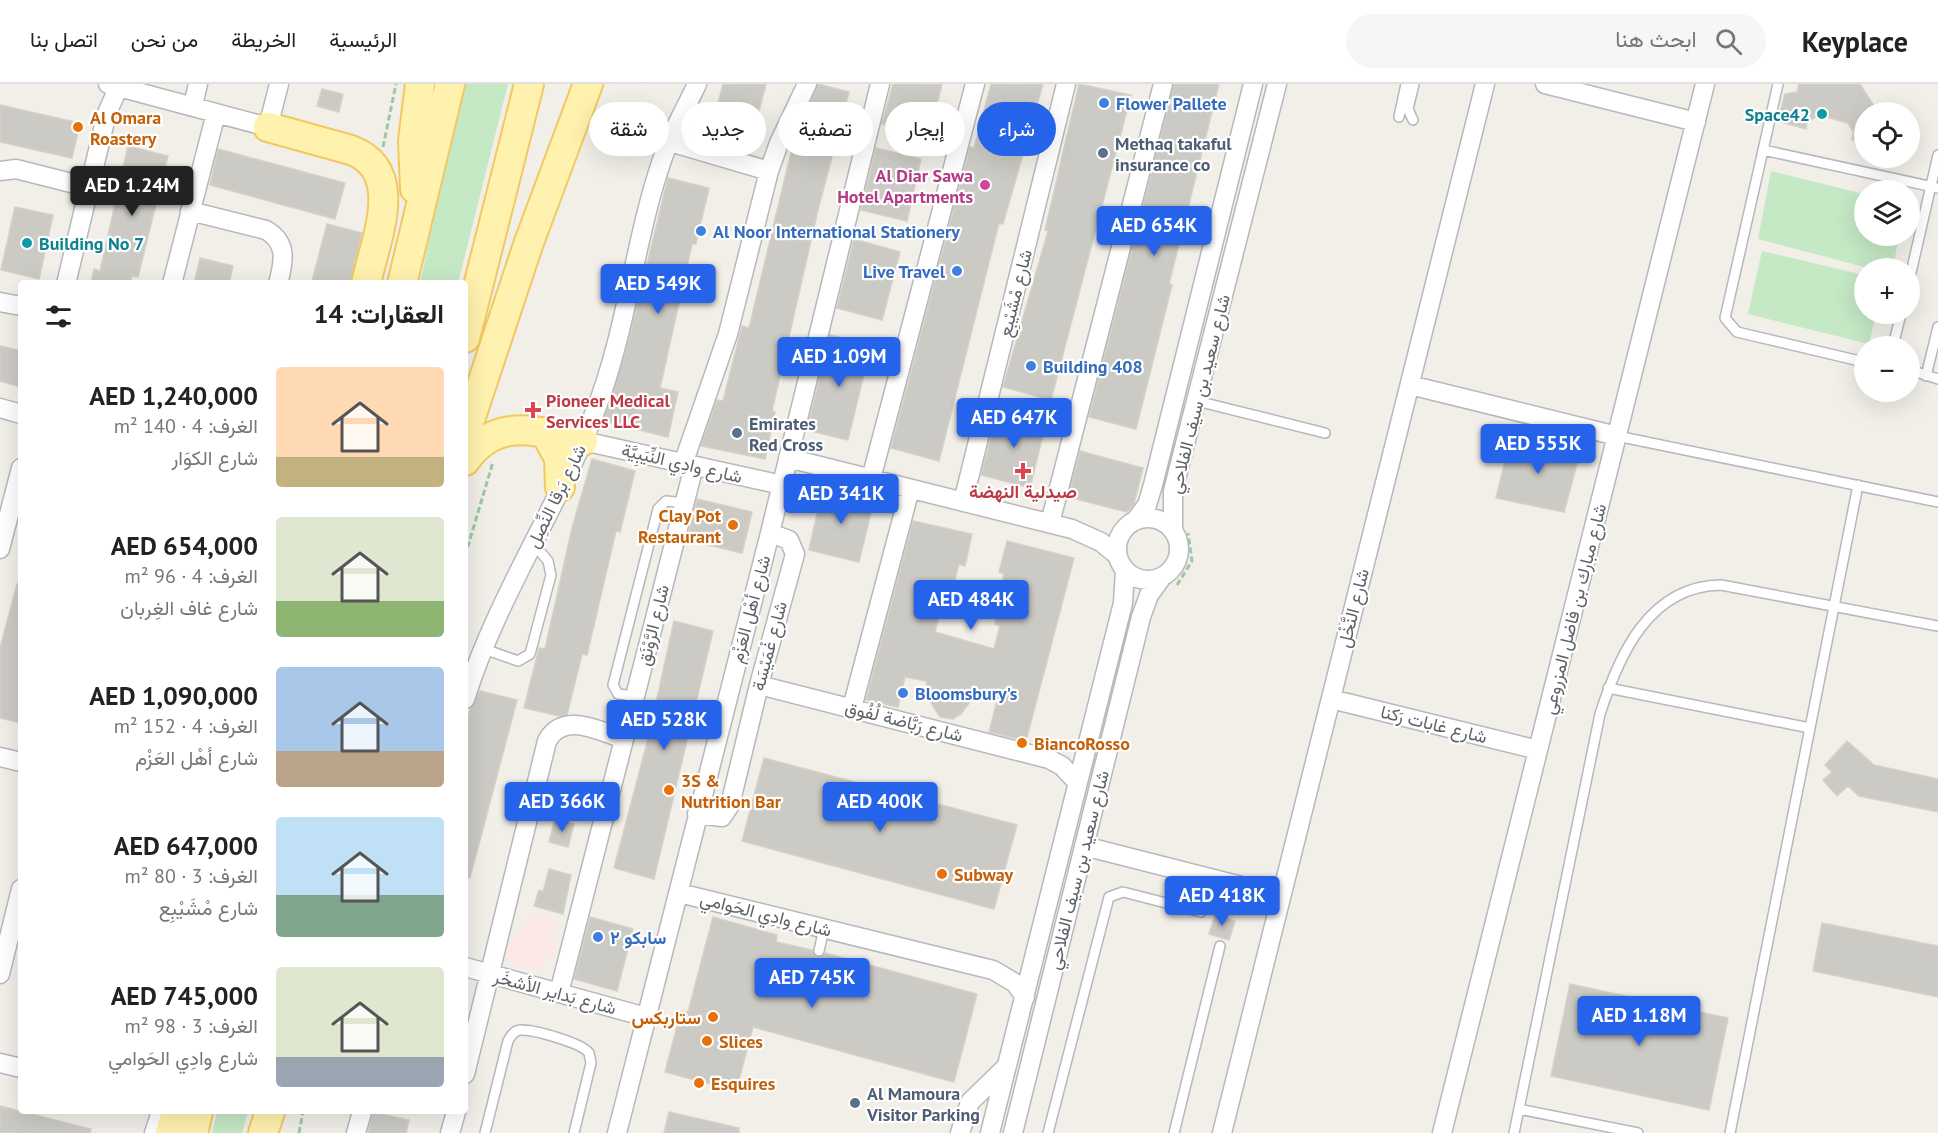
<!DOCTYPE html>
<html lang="ar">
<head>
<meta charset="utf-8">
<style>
  :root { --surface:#fff; --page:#f6f6f6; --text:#222; --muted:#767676; --line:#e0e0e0; --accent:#2563eb }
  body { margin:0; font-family:"PT Sans",Vazirmatn,sans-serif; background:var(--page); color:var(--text); direction:rtl; height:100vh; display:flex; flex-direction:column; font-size:22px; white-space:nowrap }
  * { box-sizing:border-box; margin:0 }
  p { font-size:20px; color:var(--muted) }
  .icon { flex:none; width:33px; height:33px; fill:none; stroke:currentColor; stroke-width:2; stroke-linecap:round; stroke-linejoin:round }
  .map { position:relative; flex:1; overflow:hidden; direction:ltr }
  .drawer { position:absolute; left:18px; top:196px; width:450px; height:834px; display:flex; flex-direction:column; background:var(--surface); border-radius:6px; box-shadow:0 6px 24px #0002; direction:rtl }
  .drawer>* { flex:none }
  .guide { position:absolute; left:486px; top:18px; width:570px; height:54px; direction:rtl; display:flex; gap:12px }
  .fabs { position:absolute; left:1854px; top:18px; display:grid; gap:12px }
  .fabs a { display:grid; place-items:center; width:66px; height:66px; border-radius:50%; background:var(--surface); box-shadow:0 6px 24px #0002; font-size:30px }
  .price { position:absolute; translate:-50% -51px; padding:0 14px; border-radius:6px; background:var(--accent); color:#fff; font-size:20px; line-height:39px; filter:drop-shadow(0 2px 3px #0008) }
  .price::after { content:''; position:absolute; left:50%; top:36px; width:18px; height:14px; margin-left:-9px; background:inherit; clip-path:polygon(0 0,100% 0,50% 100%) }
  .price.current { background:#222; color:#fff }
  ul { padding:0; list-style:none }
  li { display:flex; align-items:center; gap:18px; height:150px; padding:0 24px }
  li span { display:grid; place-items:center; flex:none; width:168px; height:120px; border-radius:6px; color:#555 }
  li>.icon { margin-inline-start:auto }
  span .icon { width:72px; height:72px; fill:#fffc; stroke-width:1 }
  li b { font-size:26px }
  h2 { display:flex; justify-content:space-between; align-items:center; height:72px; padding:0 24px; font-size:26px }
  .chip { padding:0 21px; border-radius:27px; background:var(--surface); box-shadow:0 6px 24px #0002; font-size:21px; line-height:54px }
  .chip.current { background:var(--accent); color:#fff }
  header { display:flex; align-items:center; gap:36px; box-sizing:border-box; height:84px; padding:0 30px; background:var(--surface); border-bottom:2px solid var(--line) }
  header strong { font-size:28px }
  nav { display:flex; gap:33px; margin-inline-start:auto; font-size:21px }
  .search { width:420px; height:54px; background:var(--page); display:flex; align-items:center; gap:15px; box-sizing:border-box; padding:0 21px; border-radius:33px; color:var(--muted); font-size:22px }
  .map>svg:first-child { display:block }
</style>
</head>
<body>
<header>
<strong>Keyplace</strong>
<div class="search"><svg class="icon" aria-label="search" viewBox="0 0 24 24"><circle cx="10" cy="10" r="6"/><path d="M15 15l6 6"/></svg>ابحث هنا</div>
<nav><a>الرئيسية</a><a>الخريطة</a><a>من نحن</a><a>اتصل بنا</a></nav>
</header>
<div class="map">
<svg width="1938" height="1049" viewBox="0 0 1938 1049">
  <rect width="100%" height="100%" fill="#f1efe8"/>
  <!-- medical -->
  <path fill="#fce8e6" d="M536,830L557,835L552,856L558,858L554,875L544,873L541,886L500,875L504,861Z"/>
  <!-- green -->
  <path fill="#c5e8c5" d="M461,0H508L458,199L420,200Z
    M1771,87L1864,110V152H1899L1893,184H1868L1758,155Z
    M1762,167L1864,191V230H1876L1869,260L1748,230Z
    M217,1028H248L242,1049H212Z"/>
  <!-- building -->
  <path fill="#cccac5" stroke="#d6d1c6" stroke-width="1.5" d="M723,0H766L754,46L714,35Z
    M818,0L849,8L818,126L772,327L775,328L765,375L701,362L717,316L723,317L742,242L749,244L793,60Z
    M893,0H942L929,52L882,40Z
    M991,0H1043L1003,140L999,139L939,377L891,364L970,63L974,64Z
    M1079,0L1131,11L1051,316L1003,303L1048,147L1045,146Z
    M1174,0H1219L1169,200L1172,201L1136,345L1089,333Z
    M1799,0H1860L1878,28H1864V68L1858,57L1852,56L1853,48L1848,39L1819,31L1807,38L1806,45L1778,37L1785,10L1797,8Z
    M322,5L343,10L339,28L317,22Z
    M0,21L80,39L72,74L0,58Z
    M128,62L168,72L138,193L132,192L130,200H91L94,185L100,187Z
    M876,64L921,75L907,137L861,126Z
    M218,65L345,99L335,135L210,101Z
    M668,94L709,104L696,160H692L660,304L678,308L668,353L603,337L626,267Z
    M15,123L53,131L39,195L1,186Z
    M327,140L362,149L350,200L312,197Z
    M854,155L900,168L882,236L837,224Z
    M200,174L233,182L229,200H194Z
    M830,251L871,261L848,356L807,346Z
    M0,262L21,267V303L0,297Z
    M998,327L1046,339L1030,404L981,391Z
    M1511,353L1580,369L1564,428L1496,414Z
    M1080,367L1143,384L1134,420L1127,428L1068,413Z
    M592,375L635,387L620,448L616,447L587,571L582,570L567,631L559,632L524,624L539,564L545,565L572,444Z
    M823,403L874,416L859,478L809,466Z
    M697,415L752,428L742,469L687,456Z
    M913,437L972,450L965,482L959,480L954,499L948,497L935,548L994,565L1000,542L995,540L1003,513L999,512L1004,490L999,488L1007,457L1074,474L1026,657L989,648L997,617L975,611L961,630L953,635L940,633L930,617L926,597L905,593L898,623L866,616Z
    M17,500H21V639L0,634V564Z
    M674,537L713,547L654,795L614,784L649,651Z
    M480,607L517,616L470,794L465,793V647L470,625Z
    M1847,657L1874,681L1938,695V728L1859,712L1848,702L1837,712L1823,696L1832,688L1825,681Z
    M764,674L1017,741L994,825L742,757Z
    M555,735L574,740L568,763L549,758Z
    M549,785L571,791L563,830L534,822L539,806L543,808Z
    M1215,831L1235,837L1229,856L1209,850Z
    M590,833L633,845L617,907L574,895Z
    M713,833L777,851L776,858L812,866L817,873L825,869L977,910L954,998L753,943L736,1007L665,988L681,927L688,928Z
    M1822,839L1938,862V913L1813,887Z
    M1570,900L1728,934L1709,1026L1551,992Z
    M0,1022L91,1045L90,1049H0Z
    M373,1028L409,1036L406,1049H368Z
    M669,1028L739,1044V1049H664Z"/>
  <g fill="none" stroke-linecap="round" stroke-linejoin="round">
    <defs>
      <path id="lane" d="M1778,0L1725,234L1737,248L1864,278
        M1399,33L1406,0
        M1413,36L1408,25L1414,0
        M1763,66L1938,104
        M1910,193L1938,71
        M1893,262L1901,230
        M1910,286L1938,295
        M1926,292L1938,243
        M1197,317L1325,349
        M1617,352L1938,418
        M484,565L518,577L530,570L551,491L548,477L533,459
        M1608,604L1810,644
        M635,612L618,610L613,601L658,425L666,417L685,419
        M819,867L824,844
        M1519,1025L1638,1049
        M485,1049L508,957C511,951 515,945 522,946C535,946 582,959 589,969L591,979L574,1049
        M1048,1049L1109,813L1123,808L1201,828
        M1174,1049L1220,862
        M1514,1049L1600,630C1619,571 1649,502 1721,501L1938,542
        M1730,1049L1858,401"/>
      <path id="street" d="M108,0L268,43L279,0
        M1545,0L1696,38
        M193,21L198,0
        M670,58L769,87
        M0,87L16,85L91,104
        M190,127L266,146C288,159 284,177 278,200
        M66,200L107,29L120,0
        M172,200L216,29
        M0,218L21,222
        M1410,301L1617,352
        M0,324L21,330
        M583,357L782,401
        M788,374L1072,445L1101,458L1118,472
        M683,380L728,250L769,87L779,59L807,0
        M871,395L975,0
        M963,418L1066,0
        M1117 465a31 31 0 1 1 62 0a31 31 0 1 1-62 0Z
        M1135,437L1147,421L1153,401L1253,0
        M1050,439L1163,0
        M1173,447V407L1277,0
        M0,465L21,384
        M759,601L1049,675L1062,682L1077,698
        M465,615C497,513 558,424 596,325C627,245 634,159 661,79C670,51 685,26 697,0
        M1331,615L1538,666
        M852,624L910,405
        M0,673L21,678
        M697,730L722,733L730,721L759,601L795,470L789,456L770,449
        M1084,762L1281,812
        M679,809L993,886L1015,899L1025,913
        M465,883L646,933
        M0,890L21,805
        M559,909L694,382
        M0,979L21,984
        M465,990L547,657C563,627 599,647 624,655
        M154,1049L161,1028
        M356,1049L362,1028
        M450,1049L456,1028
        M617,1049L770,449L880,0
        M960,1049L970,1018L1006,983
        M990,1049L1123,519L1125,486
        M1013,1049L1141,533L1149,511L1162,493
        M1222,1049L1485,0
        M1442,1049L1705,0"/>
      <path id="primary" d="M268,43L351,66C407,87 375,156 366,200
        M415,105L413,57L420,0
        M402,200L450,0
        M465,254L529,0
        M545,349L559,374L560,403
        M465,351L528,161L588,0
        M465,377C497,331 537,348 583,357
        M170,1049L176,1028
        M193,1049L198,1028
        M263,1049L270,1028"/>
    </defs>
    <!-- lane casing -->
    <use href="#lane" stroke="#b5b8bc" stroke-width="12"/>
    <!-- street casing -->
    <use href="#street" stroke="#b5b8bc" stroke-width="21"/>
    <!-- primary casing -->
    <use href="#primary" stroke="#f2c960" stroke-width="32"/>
    <!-- path -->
    <path stroke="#9cc7a9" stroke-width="3" stroke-dasharray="6 3" stroke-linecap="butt" d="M383,63L396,0
      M465,472L493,378
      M465,483V492
      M1177,501L1192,477L1188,449
      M299,1049L303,1028"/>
    <!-- lane -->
    <use href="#lane" stroke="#fff" stroke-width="9"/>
    <!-- street -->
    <use href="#street" stroke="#fff" stroke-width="18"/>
    <!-- primary -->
    <use href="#primary" stroke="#fff2af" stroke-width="28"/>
  </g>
  <!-- markers -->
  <g fill="#3f7fe0" stroke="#fff" stroke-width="2">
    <circle cx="1104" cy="19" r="6"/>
    <circle cx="701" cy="147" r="6"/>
    <circle cx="957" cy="187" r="6"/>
    <circle cx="1031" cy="282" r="6"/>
    <circle cx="903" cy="609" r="6"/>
    <circle cx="598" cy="853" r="6"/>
  </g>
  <g fill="#0f9aa8" stroke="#fff" stroke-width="2">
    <circle cx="1822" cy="30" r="6"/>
    <circle cx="27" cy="159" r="6"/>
  </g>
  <g fill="#e8710a" stroke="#fff" stroke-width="2">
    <circle cx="78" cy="43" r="6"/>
    <circle cx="733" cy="441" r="6"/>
    <circle cx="1022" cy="659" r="6"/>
    <circle cx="669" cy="706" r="6"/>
    <circle cx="942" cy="790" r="6"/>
    <circle cx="713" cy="933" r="6"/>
    <circle cx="707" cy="957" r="6"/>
    <circle cx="699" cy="999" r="6"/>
  </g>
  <g fill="#5c6f8a" stroke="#fff" stroke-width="2">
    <circle cx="1103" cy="69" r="6"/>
    <circle cx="737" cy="349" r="6"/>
    <circle cx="855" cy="1019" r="6"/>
  </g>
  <circle fill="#d1479c" stroke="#fff" stroke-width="2" cx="985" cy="101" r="6"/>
  <g fill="#e0444e" stroke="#fff" stroke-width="2">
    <path d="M530 317h6v6h6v6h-6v6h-6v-6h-6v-6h6z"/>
    <path d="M1020 378h6v6h6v6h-6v6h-6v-6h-6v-6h6z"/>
  </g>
  <g text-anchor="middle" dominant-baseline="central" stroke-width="4.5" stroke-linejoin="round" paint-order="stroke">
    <!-- shop labels -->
    <g font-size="18" font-weight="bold" fill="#366cbe" stroke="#fff" text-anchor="start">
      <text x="1116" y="19">Flower Pallete</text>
      <text x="713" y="147">Al Noor International Stationery</text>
      <text x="945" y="187" text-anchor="end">Live Travel</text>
      <text x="1043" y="282">Building 408</text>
      <text x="915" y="609">Bloomsbury's</text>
      <text x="610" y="853">سابكو ٢</text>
    </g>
    <!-- culture labels -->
    <g font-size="18" font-weight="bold" fill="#0d838f" stroke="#fff" text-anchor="end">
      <text x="1810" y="30">Space42</text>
      <text x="39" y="159" text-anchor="start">Building No 7</text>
    </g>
    <!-- food labels -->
    <g font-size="18" font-weight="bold" fill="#c56008" stroke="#fff" text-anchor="start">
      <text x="90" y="33">Al Omara<tspan x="90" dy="21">Roastery</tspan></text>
      <text x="721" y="431" text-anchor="end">Clay Pot<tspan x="721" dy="21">Restaurant</tspan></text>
      <text x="1034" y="659">BiancoRosso</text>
      <text x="681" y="696">3S &amp;<tspan x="681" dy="21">Nutrition Bar</tspan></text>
      <text x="954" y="790">Subway</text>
      <text x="701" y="933" text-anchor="end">ستاربكس</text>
      <text x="719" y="957">Slices</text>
      <text x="711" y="999">Esquires</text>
    </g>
    <!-- service labels -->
    <g font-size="18" font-weight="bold" fill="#4e5e75" stroke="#fff" text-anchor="start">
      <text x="1115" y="59">Methaq takaful<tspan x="1115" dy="21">insurance co</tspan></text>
      <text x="749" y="339">Emirates<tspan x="749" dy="21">Red Cross</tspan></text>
      <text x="867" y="1009">Al Mamoura<tspan x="867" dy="21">Visitor Parking</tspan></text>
    </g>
    <!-- hotel labels -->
    <g font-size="18" font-weight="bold" fill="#b23c85" stroke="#fff" text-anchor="end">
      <text x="973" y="91">Al Diar Sawa<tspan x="973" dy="21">Hotel Apartments</tspan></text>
    </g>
    <!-- street labels -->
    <g font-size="18" fill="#5f6368" stroke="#fff">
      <text transform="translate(1015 209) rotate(-76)">شارع مْشَيْبِع</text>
      <text transform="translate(1199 310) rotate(-76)">شارع سعيد بن سيف الفلاحي</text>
      <text transform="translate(682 379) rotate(13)">شارع وادِي النِّيَبِيَّة</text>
      <text transform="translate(556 412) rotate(-64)">شارع بَرقا النِّصِل</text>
      <text transform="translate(1353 524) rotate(-76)">شارع النَّخْل</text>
      <text transform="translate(750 525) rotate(-75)">شارع أهْل العَزْم</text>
      <text transform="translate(1574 525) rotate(-76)">شارع مبارك بن فاضل المزروعي</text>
      <text transform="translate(653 541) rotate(-76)">شارع الرَّوْنَق</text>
      <text transform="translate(769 562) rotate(-75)">شارع غْمَيْسَة</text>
      <text transform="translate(904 637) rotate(14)">شارع رَبَّاضة لُفُوق</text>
      <text transform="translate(1434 640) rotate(14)">شارع غابات رَكنا</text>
      <text transform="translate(1078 786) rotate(-76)">شارع سعيد بن سيف الفلاحي</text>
      <text transform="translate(766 830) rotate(14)">شارع وادِي الحَوامي</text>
      <text transform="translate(555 908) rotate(15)">شارع بَداير الأشخَر</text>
    </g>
    <!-- health labels -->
    <g font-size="18" font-weight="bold" fill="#be3a42" stroke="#fff" text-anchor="start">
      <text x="546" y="316">Pioneer Medical<tspan x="546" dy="21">Services LLC</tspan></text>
      <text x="1023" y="407" text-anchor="middle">صيدلية النهضة</text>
    </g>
  </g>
</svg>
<div class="fabs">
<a><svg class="icon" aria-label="locate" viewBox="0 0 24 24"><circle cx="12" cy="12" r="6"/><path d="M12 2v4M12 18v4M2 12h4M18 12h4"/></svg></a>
<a><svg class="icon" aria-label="layers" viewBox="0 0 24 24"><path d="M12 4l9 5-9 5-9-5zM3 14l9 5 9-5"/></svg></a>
<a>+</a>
<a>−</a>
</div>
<b class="price current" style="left:132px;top:133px">AED 1.24M</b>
<b class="price" style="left:1154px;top:173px">AED 654K</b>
<b class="price" style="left:658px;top:231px">AED 549K</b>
<b class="price" style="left:839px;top:304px">AED 1.09M</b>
<b class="price" style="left:1014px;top:365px">AED 647K</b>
<b class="price" style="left:1538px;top:391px">AED 555K</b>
<b class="price" style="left:841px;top:441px">AED 341K</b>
<b class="price" style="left:971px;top:547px">AED 484K</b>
<b class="price" style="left:664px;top:667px">AED 528K</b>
<b class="price" style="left:562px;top:749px">AED 366K</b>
<b class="price" style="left:880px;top:749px">AED 400K</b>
<b class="price" style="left:1222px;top:843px">AED 418K</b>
<b class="price" style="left:812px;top:925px">AED 745K</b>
<b class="price" style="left:1639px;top:963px">AED 1.18M</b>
<div class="guide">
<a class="chip current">شراء</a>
<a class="chip">إيجار</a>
<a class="chip">تصفية</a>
<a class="chip">جديد</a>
<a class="chip">شقة</a>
</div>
<section class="drawer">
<h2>العقارات: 14<svg class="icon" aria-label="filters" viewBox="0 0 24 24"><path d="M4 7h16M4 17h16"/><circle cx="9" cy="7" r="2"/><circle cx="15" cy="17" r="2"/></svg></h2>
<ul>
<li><span style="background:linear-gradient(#ffd9b3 75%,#c2b280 0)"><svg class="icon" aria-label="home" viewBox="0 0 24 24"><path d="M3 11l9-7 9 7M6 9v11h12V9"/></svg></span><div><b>AED 1,240,000</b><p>الغرف: 4 · 140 m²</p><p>شارع الكوَار</p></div></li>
<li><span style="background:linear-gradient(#dfe7d0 70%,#8fb573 0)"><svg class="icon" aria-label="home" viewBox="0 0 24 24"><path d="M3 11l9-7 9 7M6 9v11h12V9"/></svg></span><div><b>AED 654,000</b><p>الغرف: 4 · 96 m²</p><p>شارع غاف الغِربان</p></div></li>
<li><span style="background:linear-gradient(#a9c7e8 70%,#b9a48a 0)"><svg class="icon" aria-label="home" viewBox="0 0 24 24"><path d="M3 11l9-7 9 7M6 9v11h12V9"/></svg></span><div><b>AED 1,090,000</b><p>الغرف: 4 · 152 m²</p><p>شارع أهْل العَزْم</p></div></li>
<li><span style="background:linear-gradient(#bfe0f5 65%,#7fa58c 0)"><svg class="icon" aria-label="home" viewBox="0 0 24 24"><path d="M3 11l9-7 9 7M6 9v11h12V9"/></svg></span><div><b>AED 647,000</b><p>الغرف: 3 · 80 m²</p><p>شارع مْشَيْبِع</p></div></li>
<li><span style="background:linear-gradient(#dfe7d0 75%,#9aa5b1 0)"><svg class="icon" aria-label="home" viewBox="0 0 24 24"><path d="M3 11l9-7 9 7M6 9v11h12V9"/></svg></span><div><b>AED 745,000</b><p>الغرف: 3 · 98 m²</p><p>شارع وادِي الحَوامي</p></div></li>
</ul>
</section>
</div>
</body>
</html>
